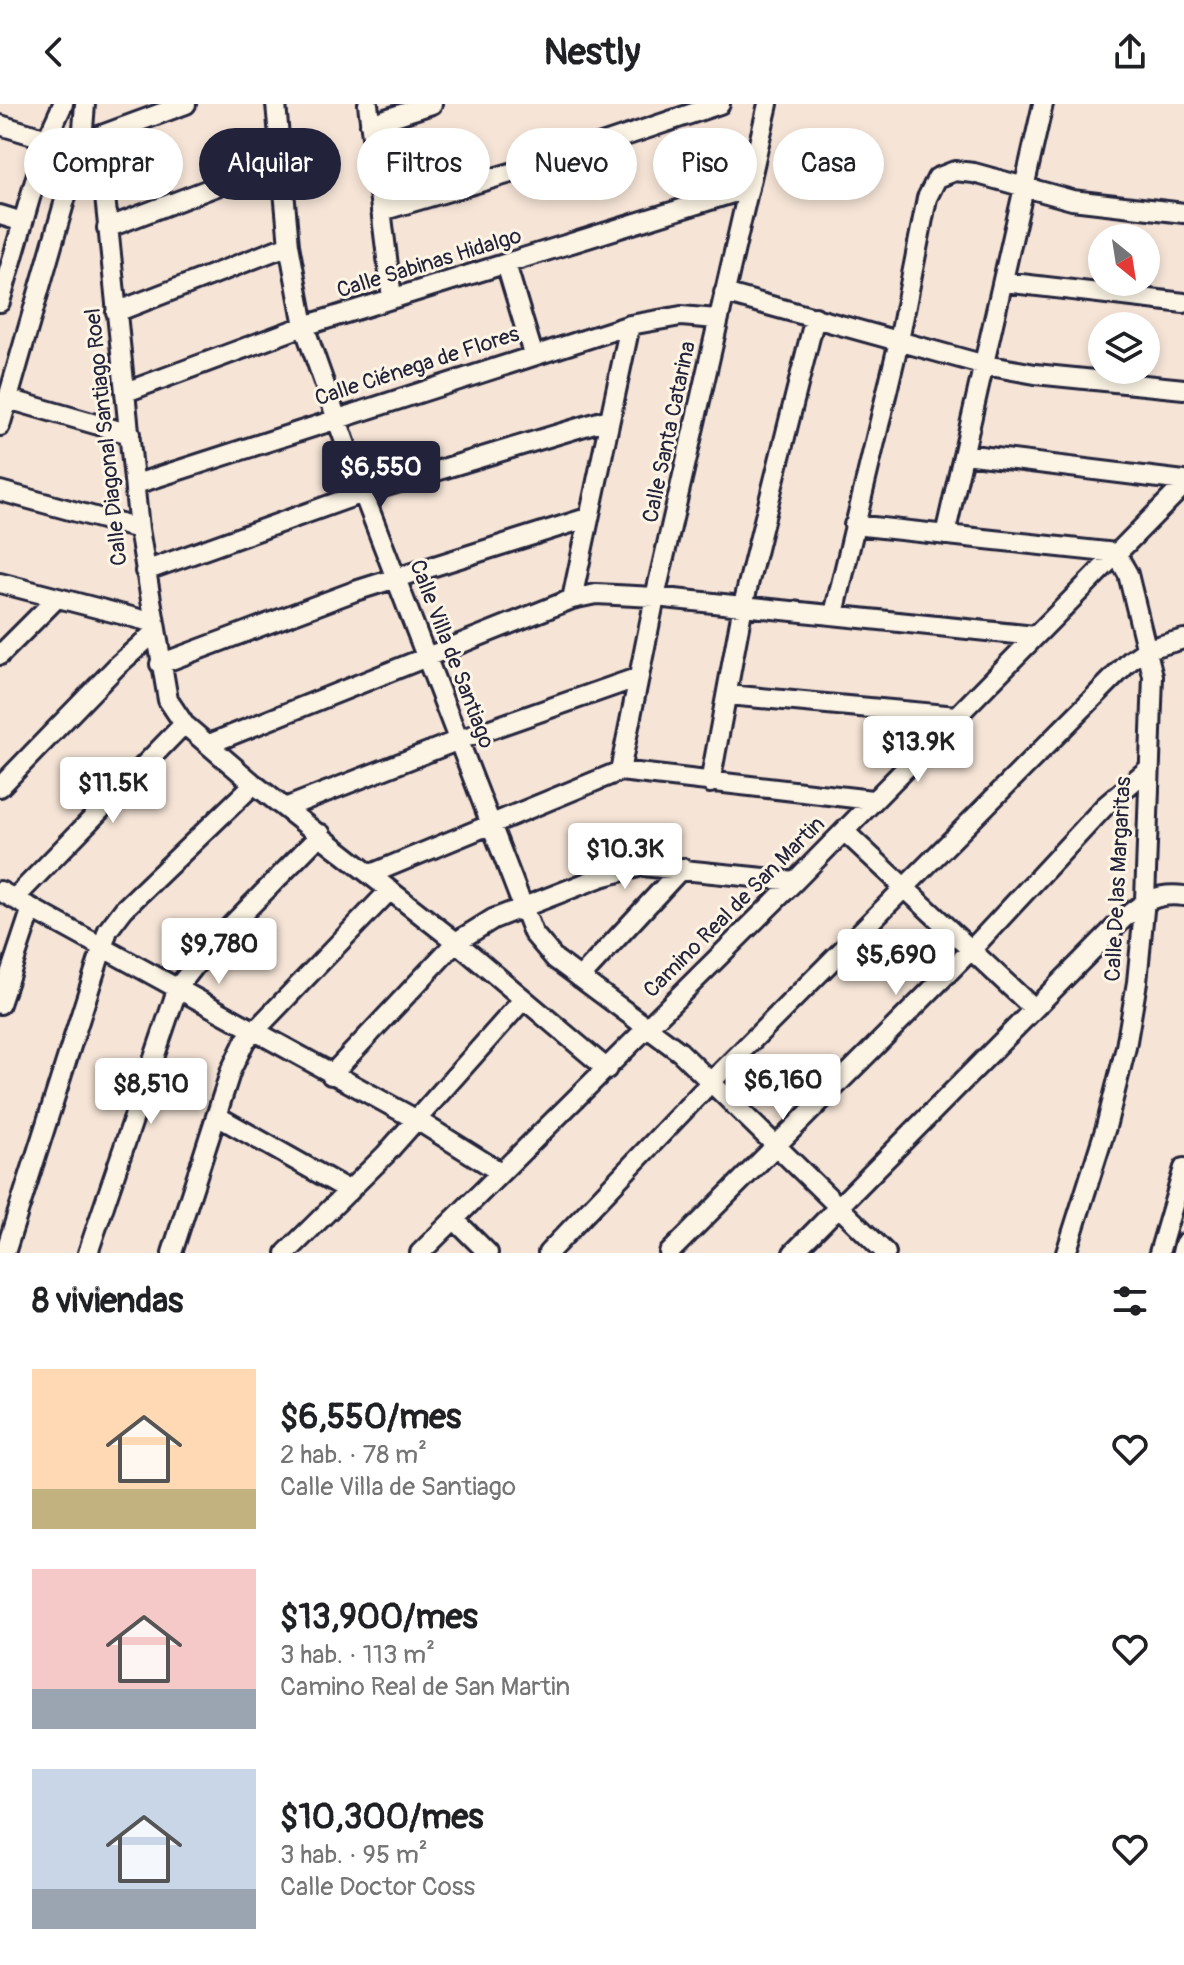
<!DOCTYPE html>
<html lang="es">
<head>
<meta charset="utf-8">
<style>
  :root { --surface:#fff; --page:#f6f6f6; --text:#202124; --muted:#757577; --accent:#22223b }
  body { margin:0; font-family:Pangolin,sans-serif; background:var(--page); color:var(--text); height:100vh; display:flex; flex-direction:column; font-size:30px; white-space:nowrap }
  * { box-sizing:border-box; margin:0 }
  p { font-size:26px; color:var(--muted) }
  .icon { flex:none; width:44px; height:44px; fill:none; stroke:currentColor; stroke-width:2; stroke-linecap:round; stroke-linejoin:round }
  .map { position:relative; height:1149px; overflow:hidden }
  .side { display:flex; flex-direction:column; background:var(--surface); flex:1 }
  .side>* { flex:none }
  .guide { position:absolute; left:24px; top:24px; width:1136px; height:72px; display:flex; gap:16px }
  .needle { width:52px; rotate:150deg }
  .tools { position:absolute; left:1088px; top:120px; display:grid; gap:16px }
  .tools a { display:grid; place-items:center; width:72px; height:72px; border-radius:50%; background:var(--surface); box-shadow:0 4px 12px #0003; font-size:40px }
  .price { position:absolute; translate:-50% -68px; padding:0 18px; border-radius:8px; background:#fff; color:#222; font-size:26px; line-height:52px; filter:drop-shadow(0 2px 4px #0008) }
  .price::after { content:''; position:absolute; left:50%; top:48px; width:24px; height:18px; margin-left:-12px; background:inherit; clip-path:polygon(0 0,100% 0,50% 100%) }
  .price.active { background:var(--accent); color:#fff }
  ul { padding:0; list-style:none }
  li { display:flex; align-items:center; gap:24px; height:200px; padding:0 32px }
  li span { display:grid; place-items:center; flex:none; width:224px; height:160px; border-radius:0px; color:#555 }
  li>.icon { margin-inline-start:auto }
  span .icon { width:96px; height:96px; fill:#fffc; stroke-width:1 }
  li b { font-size:34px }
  h2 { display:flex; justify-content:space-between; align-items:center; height:96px; padding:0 32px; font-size:34px }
  .chip { padding:0 28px; border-radius:36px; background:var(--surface); box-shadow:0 4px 12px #0003; font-size:28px; line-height:72px }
  .chip.active { background:var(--accent); color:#fff }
  header { display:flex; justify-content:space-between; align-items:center; height:104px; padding:0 32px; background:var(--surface); font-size:36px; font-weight:700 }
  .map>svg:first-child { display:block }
</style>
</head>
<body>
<header><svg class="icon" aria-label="back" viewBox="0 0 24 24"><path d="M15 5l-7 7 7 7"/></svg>Nestly<svg class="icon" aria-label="share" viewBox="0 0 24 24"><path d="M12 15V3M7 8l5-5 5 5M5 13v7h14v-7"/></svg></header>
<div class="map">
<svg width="1184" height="1149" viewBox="0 0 1184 1149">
  <rect width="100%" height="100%" fill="#f6e5d7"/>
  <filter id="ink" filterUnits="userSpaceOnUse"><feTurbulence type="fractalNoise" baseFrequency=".0125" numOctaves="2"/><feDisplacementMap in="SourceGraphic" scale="16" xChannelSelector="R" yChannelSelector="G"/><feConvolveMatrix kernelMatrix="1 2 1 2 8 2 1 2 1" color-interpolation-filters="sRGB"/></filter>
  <g filter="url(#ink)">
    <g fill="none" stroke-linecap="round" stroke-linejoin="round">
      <defs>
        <path id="minor" d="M276,0L289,141L304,222L363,389L533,829L555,855L680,948L886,1149
          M368,0L392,194
          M370,20L432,0
          M0,21L47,35
          M99,33L139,425L168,596L184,620L254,680L456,838L607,965
          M88,36L186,0
          M381,107L548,58L720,0
          M0,111L23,118
          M107,124L280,58
          M506,160L533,250
          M1004,178L1184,199
          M724,189L985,261L1035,270L1184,285
          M0,198L47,35L63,0
          M116,208L289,141
          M126,288L304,222L749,84
          M8,295L130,330
          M0,322L82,37L85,0
          M964,350L1184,377
          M136,380L630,221L681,212L717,215
          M0,387L139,425
          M854,421L1116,449L1128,470L1153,572L1145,796L1137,878L1126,943L1106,1023L1066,1149
          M945,431L1043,0
          M145,467L363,389L608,315
          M0,479L155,519
          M572,495L630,221
          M834,510L899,237L927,94L937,74L955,67L974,69L1072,96L1184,109
          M0,551L56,495
          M160,560L355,487L587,414
          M728,591L957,612
          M209,640L572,495L596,490L655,493L1035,532
          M620,667L655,493L768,0
          M710,679L743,501L815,213
          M0,683L117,562L156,527
          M285,704L459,636L639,573
          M844,727L1033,904
          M371,770L620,667L872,696
          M0,787L417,1016L500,1068
          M14,795L184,620
          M580,874L682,764
          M0,900L32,804
          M331,971L456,838L493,815L601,773L642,762L795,777
          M217,1012L350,1087
          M454,1115L488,1149
          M5,1149L108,826L124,805L254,680
          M88,1149L178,883L208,845L321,730
          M172,1149L231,966L245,937L390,786
          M286,1149L385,1051L522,897
          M420,1149L795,777L1184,381
          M548,1149L711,978L1130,557L1147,545L1184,535
          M669,1149L972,845L1105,702L1148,665
          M793,1149L1123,815C1143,798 1157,788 1184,792
          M1159,1149L1184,1064
          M1182,1149L1184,1140"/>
      </defs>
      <!-- minor casing -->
      <use href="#minor" stroke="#22223b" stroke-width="24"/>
      <!-- minor -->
      <use href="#minor" stroke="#fcf5e5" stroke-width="18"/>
    </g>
  </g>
  <g text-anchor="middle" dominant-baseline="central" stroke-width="6" stroke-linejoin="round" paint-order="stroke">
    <!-- street labels -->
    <g font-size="22" fill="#22223b" stroke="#fcf5e5">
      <text transform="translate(429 159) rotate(-17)">Calle Sabinas Hidalgo</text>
      <text transform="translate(417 262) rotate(-18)">Calle Ciénega de Flores</text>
      <text transform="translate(669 328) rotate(-78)">Calle Santa Catarina</text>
      <text transform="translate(106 333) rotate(-96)">Calle Diagonal Santiago Roel</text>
      <text transform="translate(452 550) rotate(69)">Calle Villa de Santiago</text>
      <text transform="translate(1118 775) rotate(-87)">Calle De las Margaritas</text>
      <text transform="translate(734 803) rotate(-45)">Camino Real de San Martin</text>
    </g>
  </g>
</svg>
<div class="tools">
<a><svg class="needle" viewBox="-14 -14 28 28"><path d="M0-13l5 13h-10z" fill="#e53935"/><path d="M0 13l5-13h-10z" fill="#757577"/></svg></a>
<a><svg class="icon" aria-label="layers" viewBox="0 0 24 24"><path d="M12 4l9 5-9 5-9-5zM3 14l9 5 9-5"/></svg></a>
</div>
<b class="price active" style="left:381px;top:405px">$6,550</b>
<b class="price" style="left:918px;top:680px">$13.9K</b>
<b class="price" style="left:113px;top:721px">$11.5K</b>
<b class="price" style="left:625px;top:787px">$10.3K</b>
<b class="price" style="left:219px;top:882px">$9,780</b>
<b class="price" style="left:896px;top:893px">$5,690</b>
<b class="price" style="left:783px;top:1018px">$6,160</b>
<b class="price" style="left:151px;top:1022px">$8,510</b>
<div class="guide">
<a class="chip">Comprar</a>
<a class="chip active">Alquilar</a>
<a class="chip">Filtros</a>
<a class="chip">Nuevo</a>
<a class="chip">Piso</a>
<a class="chip">Casa</a>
</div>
</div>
<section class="side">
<h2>8 viviendas<svg class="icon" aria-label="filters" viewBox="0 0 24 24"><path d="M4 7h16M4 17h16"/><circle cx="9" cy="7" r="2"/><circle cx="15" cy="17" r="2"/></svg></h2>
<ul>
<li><span style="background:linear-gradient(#ffd9b3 75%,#c2b280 0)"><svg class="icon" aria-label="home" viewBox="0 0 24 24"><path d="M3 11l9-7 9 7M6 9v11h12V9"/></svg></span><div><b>$6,550/mes</b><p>2 hab. · 78 m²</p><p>Calle Villa de Santiago</p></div><svg class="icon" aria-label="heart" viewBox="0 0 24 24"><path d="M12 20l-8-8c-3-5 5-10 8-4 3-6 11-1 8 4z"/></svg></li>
<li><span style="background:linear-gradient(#f6c9c9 75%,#9aa5b1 0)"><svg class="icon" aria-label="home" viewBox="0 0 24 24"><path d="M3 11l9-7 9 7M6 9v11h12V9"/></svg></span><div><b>$13,900/mes</b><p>3 hab. · 113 m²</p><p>Camino Real de San Martin</p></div><svg class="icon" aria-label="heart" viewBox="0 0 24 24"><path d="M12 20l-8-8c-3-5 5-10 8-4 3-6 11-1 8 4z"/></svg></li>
<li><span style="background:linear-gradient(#c9d6e8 75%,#9aa5b1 0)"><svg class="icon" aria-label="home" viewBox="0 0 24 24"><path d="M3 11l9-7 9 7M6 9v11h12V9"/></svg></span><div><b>$10,300/mes</b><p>3 hab. · 95 m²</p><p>Calle Doctor Coss</p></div><svg class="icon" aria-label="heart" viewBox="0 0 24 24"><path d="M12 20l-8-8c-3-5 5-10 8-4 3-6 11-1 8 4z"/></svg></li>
</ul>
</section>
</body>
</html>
